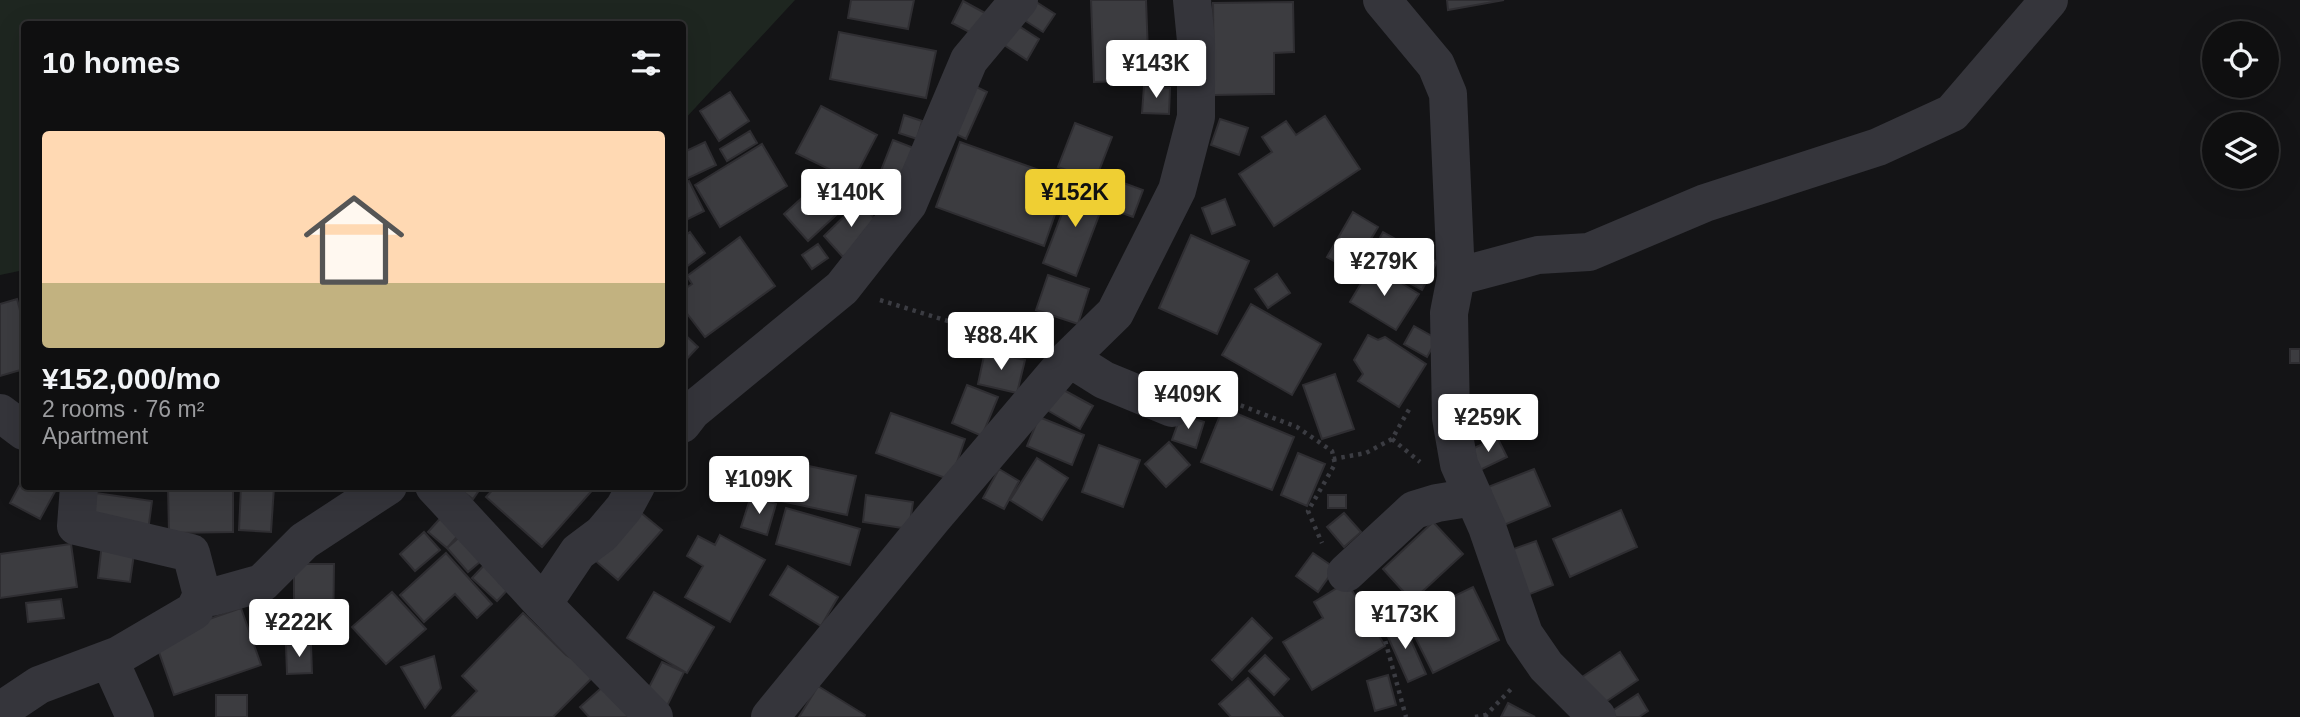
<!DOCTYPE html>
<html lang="en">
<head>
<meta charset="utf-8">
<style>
  :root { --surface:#0f0f10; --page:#181819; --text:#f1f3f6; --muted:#9b9c9f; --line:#2f2f30; --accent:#efcf33 }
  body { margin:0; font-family:Helvetica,sans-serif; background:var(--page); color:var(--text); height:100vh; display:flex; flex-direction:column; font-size:26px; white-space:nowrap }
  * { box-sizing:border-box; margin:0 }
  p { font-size:23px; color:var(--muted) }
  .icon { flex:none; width:38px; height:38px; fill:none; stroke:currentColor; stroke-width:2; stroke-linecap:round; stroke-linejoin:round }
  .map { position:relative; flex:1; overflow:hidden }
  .details { position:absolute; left:21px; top:21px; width:665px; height:469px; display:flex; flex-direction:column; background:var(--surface); border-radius:7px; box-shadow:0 7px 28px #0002,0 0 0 2px var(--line) }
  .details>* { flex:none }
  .buttons { position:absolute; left:2202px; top:21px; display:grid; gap:14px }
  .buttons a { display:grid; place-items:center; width:77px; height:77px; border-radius:50%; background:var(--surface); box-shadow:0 7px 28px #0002,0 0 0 2px var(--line); font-size:35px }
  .price { position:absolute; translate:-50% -60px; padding:0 16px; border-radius:7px; background:#fff; color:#222; font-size:23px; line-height:46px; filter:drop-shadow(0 2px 4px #0008) }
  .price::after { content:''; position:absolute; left:50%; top:42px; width:21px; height:16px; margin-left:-10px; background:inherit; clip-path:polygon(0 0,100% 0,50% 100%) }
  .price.active { background:var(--accent); color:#111 }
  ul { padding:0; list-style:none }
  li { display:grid; align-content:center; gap:14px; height:371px; padding:0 21px }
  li+li { border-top:2px solid var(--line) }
  li span { display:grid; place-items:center; height:217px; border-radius:7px; color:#555 }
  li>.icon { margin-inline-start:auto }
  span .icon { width:126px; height:126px; fill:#fffc; stroke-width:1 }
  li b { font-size:30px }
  h2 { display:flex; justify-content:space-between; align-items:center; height:84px; padding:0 21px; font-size:30px }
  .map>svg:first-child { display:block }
</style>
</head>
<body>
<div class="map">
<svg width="2300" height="717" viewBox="0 0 2300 717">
  <rect width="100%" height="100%" fill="#141416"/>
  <!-- green -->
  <path fill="#1e2620" d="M0,0H795L683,121L682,24H24V270L0,275Z"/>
  <!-- building -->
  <path fill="#3c3c40" stroke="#2f2e32" stroke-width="2" d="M851,0H914L908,29L848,18Z
    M1033,0L1055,14L1043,32L1021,18Z
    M1091,0H1146L1149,80L1094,82Z
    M1447,0H1504L1448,10Z
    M963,1L985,13L973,34L952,23Z
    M1293,2L1294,52L1274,53V94L1214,95L1213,3Z
    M1014,23L1039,39L1027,60L1001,43Z
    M839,32L936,51L926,98L830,79Z
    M968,83L987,92L966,139L947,130Z
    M1144,86L1170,88L1169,114L1142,113Z
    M730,92L749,121L719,141L700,111Z
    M821,106L877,135L853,181L796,153Z
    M904,115L922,121L917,139L899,133Z
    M1325,116L1360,169L1274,226L1239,174L1272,152L1262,137L1286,121L1296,135Z
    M1220,119L1248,128L1239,155L1211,145Z
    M1075,123L1112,137L1095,181L1058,167Z
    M750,131L757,143L727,161L720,149Z
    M893,140L919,150L901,197L875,186Z
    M705,142L716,165L682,181V153Z
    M960,142L1067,180L1044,246L936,207Z
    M762,144L787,186L720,227L695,185Z
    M824,178L848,204L808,241L784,214Z
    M689,181L704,211L684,221L682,185Z
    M1118,181L1143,190L1133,217L1108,208Z
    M1074,182L1107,194L1076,276L1043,263Z
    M1225,199L1235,225L1212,234L1202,208Z
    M859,202L879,223L843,257L824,236Z
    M1353,212L1378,227L1352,271L1327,257Z
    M690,232L705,253L682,270V238Z
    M1383,232L1437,262L1422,290L1368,260Z
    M1191,235L1249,261L1217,334L1159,308Z
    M740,237L775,286L705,337L682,307V291L692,284L687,276Z
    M818,244L828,258L812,269L802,255Z
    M1372,265L1419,294L1396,330L1350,302Z
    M1277,274L1290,293L1268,308L1255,289Z
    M1048,275L1089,289L1078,324L1036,310Z
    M17,299L24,325V369L0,376V304Z
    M1251,304L1321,344L1292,395L1222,355Z
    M1414,326L1437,339L1427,357L1404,344Z
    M682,332L698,347L682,364Z
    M1368,335L1378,340L1385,337L1426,364L1399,407L1358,381L1363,374L1354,360Z
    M2290,349H2300V363H2290Z
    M985,351L1025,360L1017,393L978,384Z
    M1335,374L1354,429L1322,439L1303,385Z
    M967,385L998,397L982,436L952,423Z
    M1060,388L1093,406L1080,429L1047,410Z
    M1223,408L1294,437L1272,490L1201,462Z
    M891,413L965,439L951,480L876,453Z
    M1181,415L1204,422L1196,448L1172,440Z
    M1039,417L1084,435L1072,465L1027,446Z
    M1497,437L1507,457L1478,471L1468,451Z
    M1169,442L1190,465L1166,487L1145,464Z
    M1099,445L1140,460L1123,507L1082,492Z
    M1298,453L1325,464L1307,506L1281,495Z
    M1037,458L1068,478L1042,520L1010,500Z
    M790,462L856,476L847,515L781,501Z
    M999,469L1019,481L1004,509L983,498Z
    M1534,469L1550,506L1504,525L1488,487Z
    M24,477V486H58L40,519L10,503Z
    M233,486V532L169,533L168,487Z
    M241,486L274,487L271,532L239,530Z
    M455,486H482L473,499Z
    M496,486H596L542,547L486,497Z
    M96,493L152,501L148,531L91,523Z
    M866,495L913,502L909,529L863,522Z
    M1328,495H1346V508H1328Z
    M751,496L776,504L767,535L741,527Z
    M634,507L662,530L618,580L591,557Z
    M786,508L860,529L850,565L776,544Z
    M1621,510L1637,547L1570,577L1553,539Z
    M445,513L464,529L447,548L428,532Z
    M1344,513L1361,532L1344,547L1327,527Z
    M1433,522L1463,554L1412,601L1383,569Z
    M424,532L440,550L415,571L400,554Z
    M465,532L487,556L468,572L447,548Z
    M720,535L765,560L730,622L685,597L703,566L687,556L698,536L715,545Z
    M1536,541L1553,585L1522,597L1505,552Z
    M102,543L135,547L130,582L98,578Z
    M71,544L77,587L0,598V554Z
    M446,553L492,604L477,618L455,594L424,622L400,595Z
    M1313,553L1335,568L1318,592L1296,576Z
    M490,559L515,582L497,601L472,578Z
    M294,564H334L333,639L282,638V602H294Z
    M788,566L838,597L821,626L770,595Z
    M1347,582L1385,646L1312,690L1283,642L1323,618L1314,602Z
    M1473,587L1499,640L1433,673L1406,619Z
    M392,592L426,629L386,664L352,627Z
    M654,592L714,627L687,673L627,638Z
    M61,599L64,618L28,622L26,603Z
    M241,608L261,665L174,695L154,638Z
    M523,613L566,655L597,673L553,717H452L477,691L462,676Z
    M1252,618L1272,638L1232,680L1212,660Z
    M1402,620L1426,674L1408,682L1384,628Z
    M286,645H311L312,673L287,674Z
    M1620,652L1638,680L1598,707L1579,679Z
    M1265,655L1289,679L1274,695L1249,671Z
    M434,656L441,688L425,708L401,667Z
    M662,662L684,672L667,706L645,695Z
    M1388,675L1396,705L1375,711L1367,681Z
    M1248,678L1283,717H1231L1219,704Z
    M608,682L639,717H589L580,707Z
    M818,686L865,715L864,717H799Z
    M1638,694L1648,711L1639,717H1616L1612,711Z
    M216,695H247V717H216Z
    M1508,703L1535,717H1501Z"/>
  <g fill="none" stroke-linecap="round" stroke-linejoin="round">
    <!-- path -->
    <path stroke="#3b3c42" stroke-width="4.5" stroke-dasharray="3.5 5" stroke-linecap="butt" d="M880,300L1029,346
      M1208,401L1224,399L1297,427L1332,451L1335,464L1308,511L1322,543
      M1392,439L1420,462
      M1333,459L1366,453L1392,439L1411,406
      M1368,603L1379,618L1406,717
      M1475,717L1486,715
      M1486,717V715L1513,687"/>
    <!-- minor -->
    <path stroke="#35353b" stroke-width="38" d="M1382,0L1436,65L1448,94L1456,277L1449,313L1451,418L1459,464L1487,527L1524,634L1546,666L1597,717
      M1456,277L1538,255L1589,252L1705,203L1878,147L1952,113L2049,0
      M1069,358L1104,380L1172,408
      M0,413L24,431
      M682,424L692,411L842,288L908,204L969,60L1019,0
      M79,486L76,526L191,553L202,595
      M434,486L543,604
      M636,486L624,508L602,534L578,552L543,604L654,717
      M1346,573L1414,510L1437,503L1474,497
      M109,659L135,717
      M0,711L39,685L119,655L194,611L202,595L212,597L262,583L304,541L388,486
      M770,717L933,518L1069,358L1115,313L1177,190L1196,117V41L1192,0"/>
  </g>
</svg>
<div class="buttons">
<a><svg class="icon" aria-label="locate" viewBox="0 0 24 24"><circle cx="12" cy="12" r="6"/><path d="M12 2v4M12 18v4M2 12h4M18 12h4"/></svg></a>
<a><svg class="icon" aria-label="layers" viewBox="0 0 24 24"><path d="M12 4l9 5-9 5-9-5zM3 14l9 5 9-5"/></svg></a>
</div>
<b class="price" style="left:1156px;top:100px">¥143K</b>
<b class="price" style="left:851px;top:229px">¥140K</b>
<b class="price active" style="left:1075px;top:229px">¥152K</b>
<b class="price" style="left:1384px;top:298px">¥279K</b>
<b class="price" style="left:1001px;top:372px">¥88.4K</b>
<b class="price" style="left:1188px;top:431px">¥409K</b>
<b class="price" style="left:1488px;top:454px">¥259K</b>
<b class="price" style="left:759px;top:516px">¥109K</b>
<b class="price" style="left:1405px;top:651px">¥173K</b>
<b class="price" style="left:299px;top:659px">¥222K</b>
<section class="details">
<h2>10 homes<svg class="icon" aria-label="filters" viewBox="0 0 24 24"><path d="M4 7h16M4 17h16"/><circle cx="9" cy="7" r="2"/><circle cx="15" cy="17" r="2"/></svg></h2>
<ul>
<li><span style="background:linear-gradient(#ffd9b3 70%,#c2b280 0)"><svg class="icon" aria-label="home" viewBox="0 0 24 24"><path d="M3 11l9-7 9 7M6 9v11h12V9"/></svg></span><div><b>¥152,000/mo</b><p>2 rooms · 76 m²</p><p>Apartment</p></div></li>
</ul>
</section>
</div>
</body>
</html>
